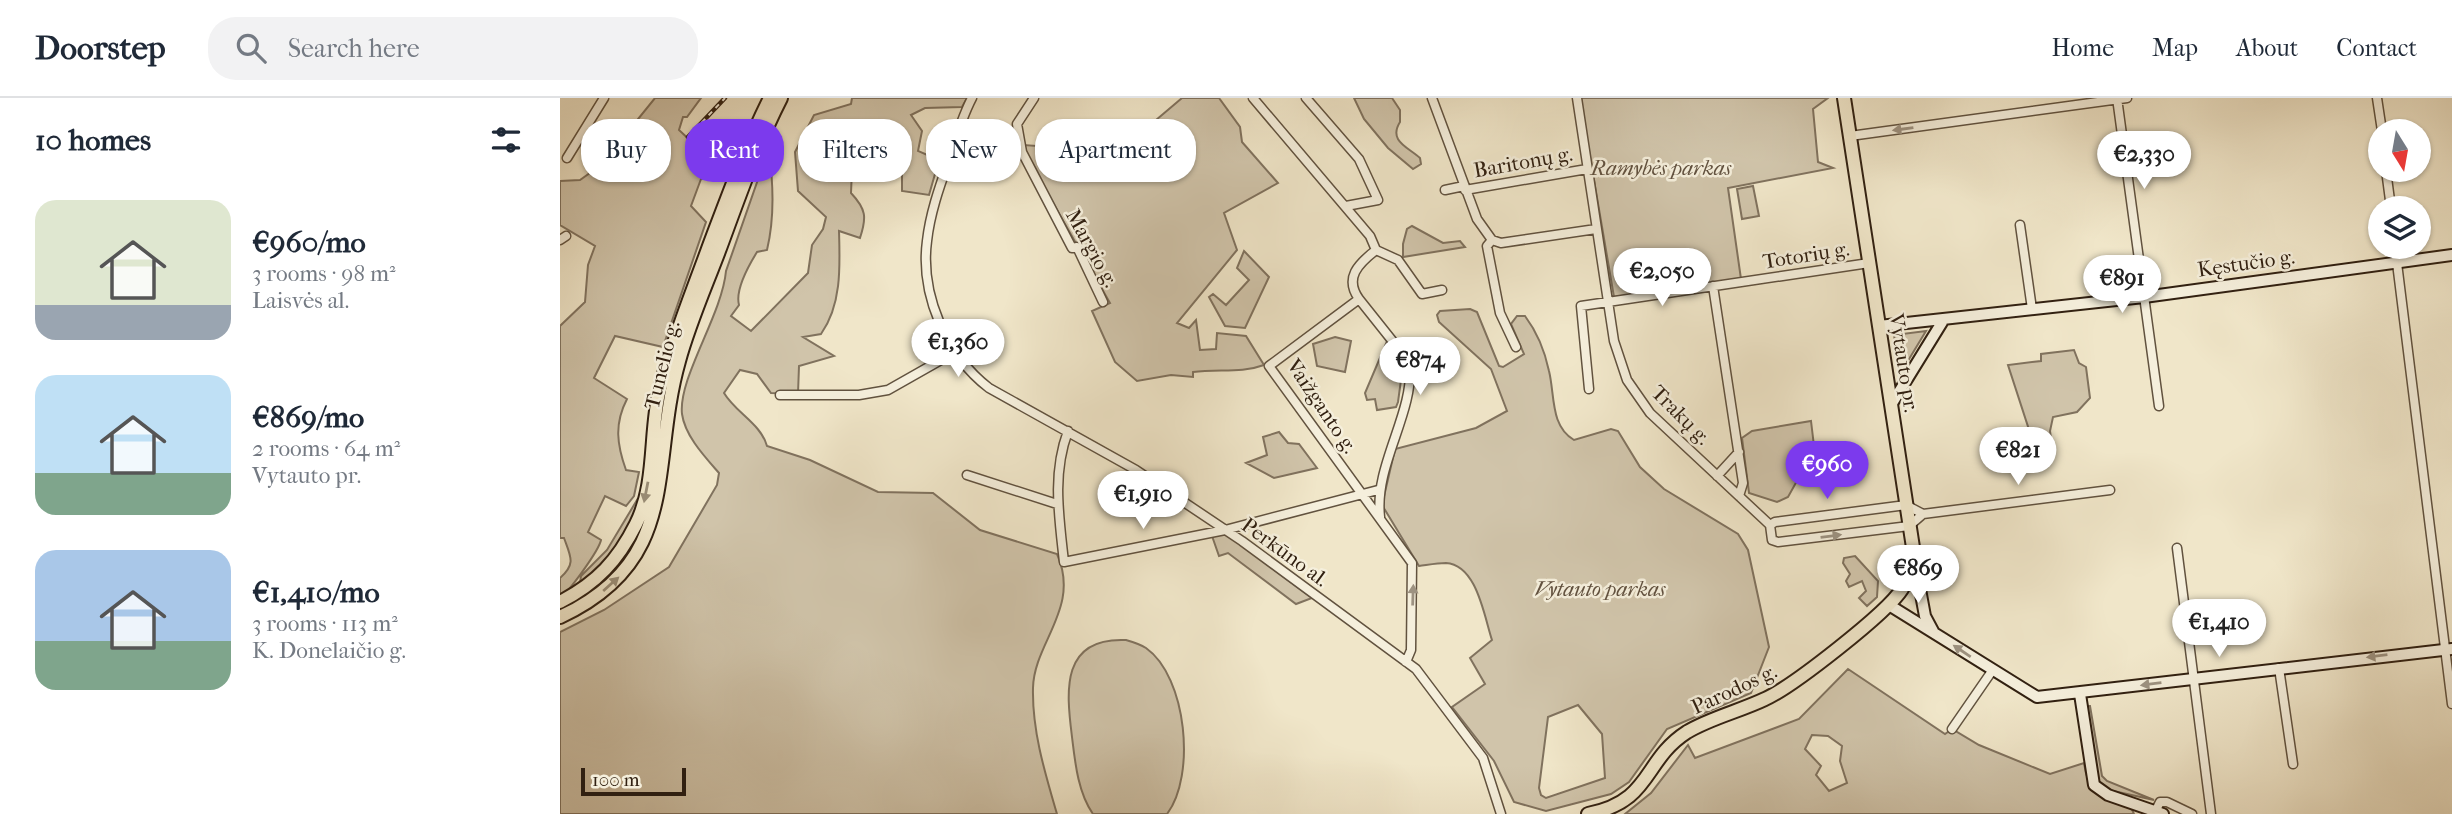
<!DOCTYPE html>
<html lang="en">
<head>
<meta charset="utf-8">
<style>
  :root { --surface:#fff; --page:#f2f2f3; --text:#1f2937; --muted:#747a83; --line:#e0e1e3; --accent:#7c3aed }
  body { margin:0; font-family:"IM FELL French Canon",serif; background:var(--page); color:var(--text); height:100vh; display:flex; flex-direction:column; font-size:26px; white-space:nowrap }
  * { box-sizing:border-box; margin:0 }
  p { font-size:23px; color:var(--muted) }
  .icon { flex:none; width:38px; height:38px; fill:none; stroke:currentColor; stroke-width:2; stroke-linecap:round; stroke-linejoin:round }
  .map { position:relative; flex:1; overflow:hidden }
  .side { display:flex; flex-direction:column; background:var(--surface); width:560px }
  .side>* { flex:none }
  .banner { position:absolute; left:21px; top:21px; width:665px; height:63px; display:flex; gap:14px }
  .needle { width:46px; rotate:169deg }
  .fabs { position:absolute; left:1808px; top:21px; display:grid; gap:14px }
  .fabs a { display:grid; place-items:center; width:63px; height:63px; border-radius:50%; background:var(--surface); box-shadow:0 2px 5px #0004; font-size:35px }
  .scale { position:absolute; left:21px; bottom:18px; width:105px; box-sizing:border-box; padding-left:7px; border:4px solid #312011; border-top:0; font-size:19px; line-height:24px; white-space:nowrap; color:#312011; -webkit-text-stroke:5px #f5efdc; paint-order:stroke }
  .price { position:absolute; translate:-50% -60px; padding:0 16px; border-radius:24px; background:#fff; color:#222; font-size:23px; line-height:46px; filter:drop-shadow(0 2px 4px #0008) }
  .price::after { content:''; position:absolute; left:50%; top:42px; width:21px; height:16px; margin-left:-10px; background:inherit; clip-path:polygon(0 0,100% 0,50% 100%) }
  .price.selected { background:var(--accent); color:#fff }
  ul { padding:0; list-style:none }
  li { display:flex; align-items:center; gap:21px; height:175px; padding:0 35px }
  li span { display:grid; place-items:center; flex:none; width:196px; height:140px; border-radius:21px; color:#555 }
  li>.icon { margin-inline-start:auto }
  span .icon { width:84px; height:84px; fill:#fffc; stroke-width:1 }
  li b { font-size:30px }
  h2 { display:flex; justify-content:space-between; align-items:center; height:84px; padding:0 35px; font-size:30px }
  .tag { padding:0 24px; border-radius:28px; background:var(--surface); box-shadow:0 2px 5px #0004; font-size:24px; line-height:63px }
  .tag.selected { background:var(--accent); color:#fff }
  header { display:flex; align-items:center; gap:42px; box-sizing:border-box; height:98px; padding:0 35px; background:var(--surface); border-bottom:2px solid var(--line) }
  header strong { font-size:33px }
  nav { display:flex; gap:38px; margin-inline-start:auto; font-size:24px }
  .search { width:490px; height:63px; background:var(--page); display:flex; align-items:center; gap:18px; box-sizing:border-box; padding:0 24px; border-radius:28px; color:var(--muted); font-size:26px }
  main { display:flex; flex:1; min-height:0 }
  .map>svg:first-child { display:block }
</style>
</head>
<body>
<header>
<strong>Doorstep</strong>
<div class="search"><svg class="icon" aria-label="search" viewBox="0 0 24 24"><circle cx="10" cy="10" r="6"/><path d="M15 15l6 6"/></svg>Search here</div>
<nav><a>Home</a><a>Map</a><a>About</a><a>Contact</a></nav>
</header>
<main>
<section class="side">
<h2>10 homes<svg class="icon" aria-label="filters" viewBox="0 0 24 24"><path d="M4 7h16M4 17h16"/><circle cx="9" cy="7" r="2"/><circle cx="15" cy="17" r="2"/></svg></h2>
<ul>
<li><span style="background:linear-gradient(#dfe7d0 75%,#9aa5b1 0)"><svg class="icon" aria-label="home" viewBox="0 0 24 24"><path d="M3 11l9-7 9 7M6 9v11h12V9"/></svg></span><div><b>€960/mo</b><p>3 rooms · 98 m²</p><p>Laisvės al.</p></div></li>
<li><span style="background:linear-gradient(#bfe0f5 70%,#7fa58c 0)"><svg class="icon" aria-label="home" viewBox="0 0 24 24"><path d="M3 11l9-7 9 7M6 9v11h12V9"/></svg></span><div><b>€869/mo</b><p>2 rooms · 64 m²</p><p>Vytauto pr.</p></div></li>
<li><span style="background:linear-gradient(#a9c7e8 65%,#7fa58c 0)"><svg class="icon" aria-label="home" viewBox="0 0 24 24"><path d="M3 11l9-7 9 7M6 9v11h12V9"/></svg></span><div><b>€1,410/mo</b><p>3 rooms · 113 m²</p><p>K. Donelaičio g.</p></div></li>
</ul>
</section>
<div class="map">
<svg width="1892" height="716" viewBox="0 0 1892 716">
  <rect width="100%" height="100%" fill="#f0e6c9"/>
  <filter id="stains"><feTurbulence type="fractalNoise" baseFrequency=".00286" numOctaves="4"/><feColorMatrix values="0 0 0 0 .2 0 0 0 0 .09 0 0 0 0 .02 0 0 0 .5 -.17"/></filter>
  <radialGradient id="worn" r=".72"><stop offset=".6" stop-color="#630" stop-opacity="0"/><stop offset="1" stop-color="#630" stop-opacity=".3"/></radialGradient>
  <!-- green -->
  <path fill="#d0c4aa" stroke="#80725e" stroke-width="2" fill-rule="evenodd" d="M95,0H141L127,19H123L119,32L134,46L146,42L147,38L154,48L150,79L141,81L131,108L146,124L103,249L55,238L34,280L67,301C54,326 57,347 66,372L79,374L74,398L66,408L45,398L28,434L41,442C39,452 8,496 0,499V480C16,466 11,459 4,440H0V228L25,204L28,167L35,148L0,127V83L20,82L41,67Z
    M292,0H407L402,9L365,10L351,17L362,33L358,53L379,62L369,97L342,93V66L301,65L292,71L291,95C306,111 307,119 300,140L279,133C280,167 282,207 261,236L243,239L274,258L239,268L238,296L211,295L197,276L180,272L164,295C176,315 201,326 207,348L250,362L318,394L373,395L420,432L497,456C521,510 474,544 473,590C472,633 485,675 497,716H0V534L44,512L109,469L157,387L159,375C145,359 125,338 122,316C118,280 162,217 166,173L209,50C213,85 215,118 207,152L197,154C189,167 175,192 179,207L171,218L191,233L248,175L252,147L263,131L266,119L238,93L235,54L254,17L291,6Z
    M622,0H659L680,29L682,44L718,85L664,115L677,152L617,225L629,230L636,222L640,252L656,251L657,235L686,238L704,267C680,276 657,270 633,274V279L611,277L577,283L555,264L532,213L550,205L473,70L464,47L491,49L507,43L563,50Z
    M794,0H832L840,12V24C828,43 848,49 860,60L861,66L853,71L828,50L804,21Z
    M1020,0H1268L1253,11L1258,64L1273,70L1168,90L1181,181L1054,199Z
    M1193,88L1199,118L1182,121L1177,91Z
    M852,128L883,145L900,143L905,149L843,159V146L847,131Z
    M684,153L709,179L685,230L665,228L649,199L653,196L666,207L689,182L677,170Z
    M910,211L917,214L939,268L943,269L964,256L951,226L957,218H965C977,234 985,254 989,273C995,297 990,328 1014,342L1051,331L1058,333L1080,369L1104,391L1178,436L1188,452L1209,549L1191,595L1107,631L1069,684L1051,696L986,713L954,704L934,663L892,609L925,586L910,560L932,542C924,518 917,467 886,465C877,465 867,467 859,468L822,407L835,351L916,330L947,313L931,271L879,224L877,217L880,213ZM1018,607L1042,636L1045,680L986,700L981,697L979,690L988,619Z
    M1366,233L1340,276L1338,261L1342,260L1341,256H1337L1334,237Z
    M775,239L791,243L785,274L757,268L753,246Z
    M828,241L844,260L838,304L836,309L817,312L815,301L807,302L805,295Z
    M1514,252L1519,265L1526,269L1530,300L1517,314L1493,319L1490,333L1492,348L1482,352L1474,347L1448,267L1481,263V256Z
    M1251,323L1257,373L1238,381L1228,399L1217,404L1189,395L1182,340L1192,333Z
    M719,334L728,345L739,346L757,370L714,380L686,365L707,357L703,339Z
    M77,402L79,409L49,465L20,485L21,478L47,452Z
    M664,434L752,500L736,506L668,455L659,458L652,438Z
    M1295,458L1318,483L1317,499L1307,508L1299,500L1306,493L1302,483L1289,489L1286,483L1290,476L1283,465L1284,460Z
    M566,542C573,544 580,546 586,550C627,579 636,678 607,716H533C518,695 515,664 512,639C506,592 501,539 566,542Z
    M1288,571L1385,636L1392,631L1419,647L1490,676L1524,665C1531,716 1565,691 1574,716H1065L1091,695L1128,647L1135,660L1239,621ZM1252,637L1268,638L1282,648L1280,663L1287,685L1269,693L1256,677L1261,668L1245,651Z
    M1526,608H1530L1542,678L1547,683L1594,702L1549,692L1538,684Z"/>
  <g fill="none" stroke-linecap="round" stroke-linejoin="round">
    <defs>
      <path id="street" d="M412,0C401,21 395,43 388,65C379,90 370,116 367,143C360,196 386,257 429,290L576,372L682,443L856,571L923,660L941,716
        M474,0L457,26L462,54L512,150L517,149L543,204
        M693,0L810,138L816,152C798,166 784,180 799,201L709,268L852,465L851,552L846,564
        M746,0L799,61L818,102L786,108
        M872,0L917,121L932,142L927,148L940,215L956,249
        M1017,0L1054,243L1067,282L1090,315L1210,427
        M1557,0L1599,308
        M1817,0L1822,33
        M1290,38L1567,0
        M7,60L44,0
        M1826,72L1831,110
        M885,92L904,88
        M905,92L1027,71
        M1460,127L1472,211
        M0,142L6,138
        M932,142L941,145L1036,131
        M1835,149L1892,606
        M816,152L838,162L862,196L882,192
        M1153,188L1183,385L1179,398
        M799,201L850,265C854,317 814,366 820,419
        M1029,291L1021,208L1309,165
        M220,297H299L328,292L395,254
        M508,333C492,376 499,418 504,464L665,432L818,392
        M407,377L497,406
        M1157,378L1179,354
        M1210,427L1215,424L1346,407L1363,416L1550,392
        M1210,427L1212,442L1218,444L1349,428L1363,416
        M1617,450L1651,716
        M1719,570L1733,666
        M1392,631L1432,573
        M1596,712L1600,704H1607L1632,716"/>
      <path id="secondary" d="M1319,228L1584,199L1892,157
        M1331,307L1384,221
        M1354,459L1365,518L1373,533
        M1329,507L1477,599L1892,551
        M1520,596L1534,687L1548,697L1603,716"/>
      <path id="primary" d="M0,504C37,485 58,462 76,426C97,384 89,334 100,290C113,241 132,195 149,148C168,98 186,48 210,0
        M0,519C123,462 89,368 119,263C129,226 145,190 159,153C178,102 196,49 221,0
        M1028,716C1093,703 1082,663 1127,634C1150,620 1180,613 1205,601C1232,589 1327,515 1342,491C1348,481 1351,468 1354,456L1284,0"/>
    </defs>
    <!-- street casing -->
    <use href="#street" stroke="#61523f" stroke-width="11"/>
    <!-- secondary casing -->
    <use href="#secondary" stroke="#312011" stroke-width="14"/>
    <!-- primary casing -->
    <use href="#primary" stroke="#312011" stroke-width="16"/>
    <!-- street -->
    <use href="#street" stroke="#f5efdc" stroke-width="8"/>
    <!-- secondary -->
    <use href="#secondary" stroke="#f5efdc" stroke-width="10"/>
    <!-- primary -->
    <use href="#primary" stroke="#f0e6c9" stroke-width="12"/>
    <defs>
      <path id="rail" d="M128,39L165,0"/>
    </defs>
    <!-- rail casing -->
    <use href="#rail" stroke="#312011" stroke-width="4.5"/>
    <!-- rail -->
    <use href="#rail" stroke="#f5efdc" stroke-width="2" stroke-dasharray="5" stroke-linecap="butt"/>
  </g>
  <!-- one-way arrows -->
  <defs><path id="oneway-solid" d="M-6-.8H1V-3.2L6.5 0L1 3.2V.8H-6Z" transform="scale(1.75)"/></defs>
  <g fill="#9d9281">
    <use href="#oneway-solid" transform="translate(1343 31) rotate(172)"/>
    <use href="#oneway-solid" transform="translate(1271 438) rotate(-7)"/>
    <use href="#oneway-solid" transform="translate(853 497) rotate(-88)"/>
    <use href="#oneway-solid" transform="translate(1402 553) rotate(-146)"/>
    <use href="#oneway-solid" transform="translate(1817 558) rotate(173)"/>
    <use href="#oneway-solid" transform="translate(1591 586) rotate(173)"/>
  </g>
  <g fill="#9a8d76">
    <use href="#oneway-solid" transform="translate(86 394) rotate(101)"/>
    <use href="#oneway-solid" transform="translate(51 486) rotate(-42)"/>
  </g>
  <g text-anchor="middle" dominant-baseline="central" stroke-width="5" stroke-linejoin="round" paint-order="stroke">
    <!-- street labels -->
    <g font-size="21" fill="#312011" stroke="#f5efdc">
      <text transform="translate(963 64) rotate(-10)">Baritonų g.</text>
      <text transform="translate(532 150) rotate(61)">Margio g.</text>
      <text transform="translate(1246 157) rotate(-9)">Totorių g.</text>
      <text transform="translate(1686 165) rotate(-8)">Kęstučio g.</text>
      <text transform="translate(1344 265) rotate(81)">Vytauto pr.</text>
      <text transform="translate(102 267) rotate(-76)">Tunelio g.</text>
      <text transform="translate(762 308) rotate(56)">Vaižganto g.</text>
      <text transform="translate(1121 317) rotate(45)">Trakų g.</text>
      <text transform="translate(725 454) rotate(36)">Perkūno al.</text>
      <text transform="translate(1174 591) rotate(-25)">Parodos g.</text>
    </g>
    <!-- park labels -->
    <g font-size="21" font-style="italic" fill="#61513f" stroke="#f5efdc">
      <text x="1101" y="70">Ramybės parkas</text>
      <text x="1040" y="491">Vytauto parkas</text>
    </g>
  </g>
  <rect width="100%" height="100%" filter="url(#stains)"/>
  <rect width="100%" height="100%" fill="url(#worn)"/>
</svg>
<div class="fabs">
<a><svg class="needle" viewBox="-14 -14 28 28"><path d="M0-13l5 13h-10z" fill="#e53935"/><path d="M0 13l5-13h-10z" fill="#747a83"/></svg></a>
<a><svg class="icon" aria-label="layers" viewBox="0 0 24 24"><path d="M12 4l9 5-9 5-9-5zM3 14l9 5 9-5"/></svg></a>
</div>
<div class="scale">100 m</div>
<b class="price" style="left:1584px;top:93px">€2,330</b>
<b class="price" style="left:1102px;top:210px">€2,050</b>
<b class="price" style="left:1562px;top:217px">€891</b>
<b class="price" style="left:398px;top:281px">€1,360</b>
<b class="price" style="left:860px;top:299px">€874</b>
<b class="price" style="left:1458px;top:389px">€821</b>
<b class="price selected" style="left:1267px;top:403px">€960</b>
<b class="price" style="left:583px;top:433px">€1,910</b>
<b class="price" style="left:1358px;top:507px">€869</b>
<b class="price" style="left:1659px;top:561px">€1,410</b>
<div class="banner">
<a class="tag">Buy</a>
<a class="tag selected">Rent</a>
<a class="tag">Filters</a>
<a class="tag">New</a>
<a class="tag">Apartment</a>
</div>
</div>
</main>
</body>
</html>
